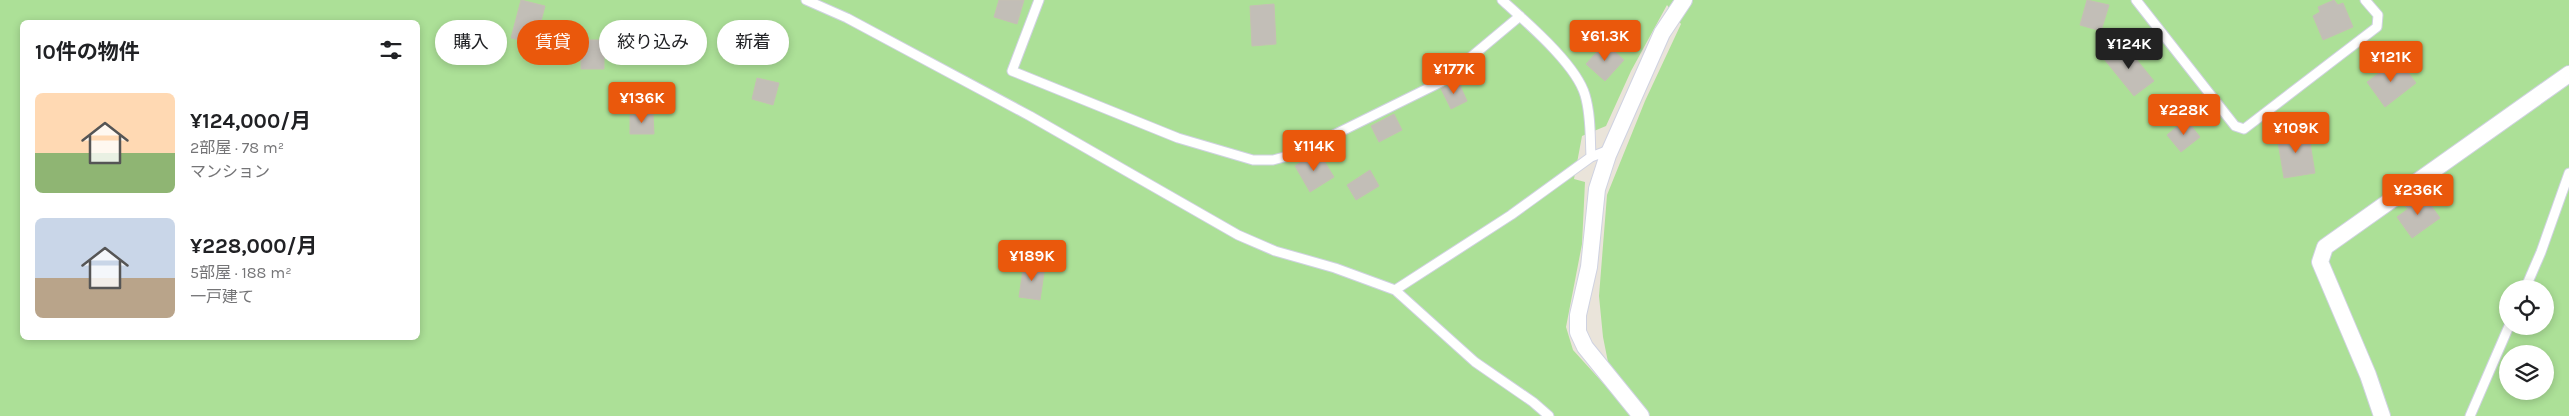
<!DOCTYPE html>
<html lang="ja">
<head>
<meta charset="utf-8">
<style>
  :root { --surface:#fff; --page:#f2f2f2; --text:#202124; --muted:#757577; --accent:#ea580c }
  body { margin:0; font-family:Karla,"Noto Sans JP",sans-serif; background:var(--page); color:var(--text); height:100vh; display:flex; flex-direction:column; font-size:19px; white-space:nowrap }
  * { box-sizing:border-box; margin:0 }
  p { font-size:16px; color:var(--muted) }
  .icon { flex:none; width:28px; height:28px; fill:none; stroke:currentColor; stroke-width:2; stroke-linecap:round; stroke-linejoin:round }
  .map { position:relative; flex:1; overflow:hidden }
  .details { position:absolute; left:20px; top:20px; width:400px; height:320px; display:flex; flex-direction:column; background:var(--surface); border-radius:8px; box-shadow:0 2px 8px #0003 }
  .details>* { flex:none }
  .banner { position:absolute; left:435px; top:20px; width:475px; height:45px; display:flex; gap:10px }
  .fabs { position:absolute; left:2499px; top:280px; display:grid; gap:10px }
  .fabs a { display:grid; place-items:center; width:55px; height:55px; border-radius:50%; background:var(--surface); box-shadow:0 2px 8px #0003; font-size:25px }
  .price { position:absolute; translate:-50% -42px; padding:0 11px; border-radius:5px; background:var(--accent); color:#fff; font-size:16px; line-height:32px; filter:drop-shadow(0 1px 2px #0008) }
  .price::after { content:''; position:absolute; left:50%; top:30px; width:15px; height:11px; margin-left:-8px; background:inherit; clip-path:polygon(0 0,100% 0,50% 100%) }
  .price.current { background:#222; color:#fff }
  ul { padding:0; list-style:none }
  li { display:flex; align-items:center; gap:15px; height:125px; padding:0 15px }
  li span { display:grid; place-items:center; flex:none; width:140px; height:100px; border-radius:8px; color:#555 }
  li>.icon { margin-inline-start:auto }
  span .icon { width:60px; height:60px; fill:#fffc; stroke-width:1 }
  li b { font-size:21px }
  h2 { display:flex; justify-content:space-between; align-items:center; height:60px; padding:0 15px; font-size:21px }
  .tag { padding:0 18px; border-radius:22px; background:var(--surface); box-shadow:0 2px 8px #0003; font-size:18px; line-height:45px }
  .tag.current { background:var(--accent); color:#fff }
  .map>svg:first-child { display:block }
</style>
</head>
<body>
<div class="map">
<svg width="2569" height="416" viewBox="0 0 2569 416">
  <rect width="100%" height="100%" fill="#eae4da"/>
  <!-- green -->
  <path fill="#ace097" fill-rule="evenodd" d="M0,0H2569V416H1640L1608,362L1603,337L1599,296L1607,195L1645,101L1681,24L1667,5L1631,71L1606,126L1582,136L1574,179L1585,182L1582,244L1566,327L1573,350L1633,416H0ZM22,22H418V338H22ZM2508,289H2545V326H2508ZM2508,354H2545V391H2508Z"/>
  <!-- building -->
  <path fill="#c2beb7" stroke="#c5c0b4" d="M521,0L545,6L535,44L511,38Z
    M999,0H1024L1017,24L994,17Z
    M2087,0L2109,5L2101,31L2080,25Z
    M2334,0L2338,5L2343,3L2353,27L2323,40L2313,16L2320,12L2318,7Z
    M1274,4L1276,44L1252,46L1250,6Z
    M581,40H604V69H581Z
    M1605,43L1624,60L1605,81L1586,64Z
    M2123,43L2154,81L2134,96L2104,59Z
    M2398,59L2416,83L2385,107L2367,82Z
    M757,78L779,83L773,105L752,99Z
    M1458,81L1467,101L1451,109L1441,89Z
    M653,114L654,134H630V115Z
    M1394,114L1402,130L1379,142L1371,126Z
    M2186,119L2200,137L2181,152L2167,135Z
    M2308,131L2315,173L2284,178L2277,136Z
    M1318,151L1334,177L1310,192L1295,166Z
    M1370,170L1379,186L1356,200L1347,185Z
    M2422,193L2440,218L2412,238L2397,217L2408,209L2405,206Z
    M1024,263L1045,266L1040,300L1019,297Z"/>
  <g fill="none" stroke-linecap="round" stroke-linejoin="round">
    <defs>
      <path id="service" d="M806,0L847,18L1030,116L1238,235L1275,251L1335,268L1395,290L1475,362L1533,402L1549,416
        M1039,0L1012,71L1178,138L1253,160H1273L1295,154L1441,82L1520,16
        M1502,0C1526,22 1576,64 1585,95C1591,115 1590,137 1591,157
        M2136,0L2235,126L2244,129L2377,27L2378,15L2365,0
        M2525,289L2541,252L2569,173
        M1395,290L1511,215L1591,157L1609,150
        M2470,416L2509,326"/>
      <path id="minor" d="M1641,416L1585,347L1578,332V315L1589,267L1597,189L1608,155L1662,33L1684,0
        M2382,416L2368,375L2320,262L2325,247L2569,74"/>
    </defs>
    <!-- service casing -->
    <use href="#service" stroke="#cfd2e1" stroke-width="11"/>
    <!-- minor casing -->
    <use href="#minor" stroke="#cfd2e1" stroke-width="18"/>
    <!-- service -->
    <use href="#service" stroke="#fff" stroke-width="9"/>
    <!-- minor -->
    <use href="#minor" stroke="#fff" stroke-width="16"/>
  </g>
</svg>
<div class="fabs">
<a><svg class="icon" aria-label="locate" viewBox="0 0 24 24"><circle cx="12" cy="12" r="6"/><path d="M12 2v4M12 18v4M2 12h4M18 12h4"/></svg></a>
<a><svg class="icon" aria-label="layers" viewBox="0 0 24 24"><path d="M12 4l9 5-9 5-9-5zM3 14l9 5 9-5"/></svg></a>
</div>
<b class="price" style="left:1605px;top:62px">¥61.3K</b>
<b class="price current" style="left:2129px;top:70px">¥124K</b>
<b class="price" style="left:2391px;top:83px">¥121K</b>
<b class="price" style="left:1454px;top:95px">¥177K</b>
<b class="price" style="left:642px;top:124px">¥136K</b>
<b class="price" style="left:2184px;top:136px">¥228K</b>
<b class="price" style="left:2296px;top:154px">¥109K</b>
<b class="price" style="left:1314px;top:172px">¥114K</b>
<b class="price" style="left:2418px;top:216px">¥236K</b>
<b class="price" style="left:1032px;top:282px">¥189K</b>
<div class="banner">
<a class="tag">購入</a>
<a class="tag current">賃貸</a>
<a class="tag">絞り込み</a>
<a class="tag">新着</a>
</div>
<section class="details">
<h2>10件の物件<svg class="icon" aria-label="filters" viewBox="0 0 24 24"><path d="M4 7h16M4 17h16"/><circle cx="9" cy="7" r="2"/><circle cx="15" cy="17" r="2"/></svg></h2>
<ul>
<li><span style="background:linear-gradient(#ffd9b3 60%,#8fb573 0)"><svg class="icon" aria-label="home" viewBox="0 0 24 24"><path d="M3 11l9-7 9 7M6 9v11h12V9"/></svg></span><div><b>¥124,000/月</b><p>2部屋 · 78 m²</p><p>マンション</p></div></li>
<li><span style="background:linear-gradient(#c9d6e8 60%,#b9a48a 0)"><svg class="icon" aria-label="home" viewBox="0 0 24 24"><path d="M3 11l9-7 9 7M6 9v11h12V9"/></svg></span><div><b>¥228,000/月</b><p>5部屋 · 188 m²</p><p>一戸建て</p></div></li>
</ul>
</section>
</div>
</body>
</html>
